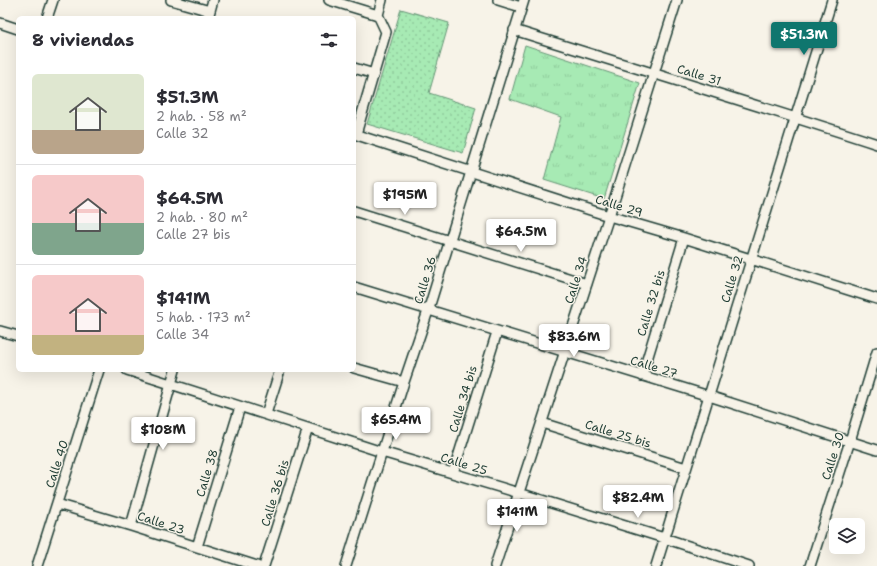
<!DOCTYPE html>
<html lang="es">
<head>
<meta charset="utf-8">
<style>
  :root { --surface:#fff; --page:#f7f7f7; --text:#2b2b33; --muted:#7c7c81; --line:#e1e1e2; --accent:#0f766e }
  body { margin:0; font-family:"Shantell Sans",sans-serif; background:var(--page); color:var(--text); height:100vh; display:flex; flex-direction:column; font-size:15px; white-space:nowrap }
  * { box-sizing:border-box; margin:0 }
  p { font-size:13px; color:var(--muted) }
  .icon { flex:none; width:22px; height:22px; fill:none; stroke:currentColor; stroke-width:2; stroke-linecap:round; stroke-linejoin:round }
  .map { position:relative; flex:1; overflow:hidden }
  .side { position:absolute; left:16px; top:16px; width:340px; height:356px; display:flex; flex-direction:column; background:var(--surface); border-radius:6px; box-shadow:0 4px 16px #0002 }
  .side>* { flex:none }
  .controls { position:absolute; left:829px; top:518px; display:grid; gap:8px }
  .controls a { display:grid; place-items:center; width:36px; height:36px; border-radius:6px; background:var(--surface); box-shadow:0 4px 16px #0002; font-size:20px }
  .price { position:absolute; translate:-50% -34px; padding:0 9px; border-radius:4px; background:#fff; color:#222; font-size:13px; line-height:26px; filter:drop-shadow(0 1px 2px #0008) }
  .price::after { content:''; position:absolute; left:50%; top:24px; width:12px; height:9px; margin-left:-6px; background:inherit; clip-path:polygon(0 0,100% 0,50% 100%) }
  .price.selected { background:var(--accent); color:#fff }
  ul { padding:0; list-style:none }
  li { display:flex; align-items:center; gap:12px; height:100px; padding:0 16px }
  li+li { border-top:1px solid var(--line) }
  li span { display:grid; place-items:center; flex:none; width:112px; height:80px; border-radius:6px; color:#555 }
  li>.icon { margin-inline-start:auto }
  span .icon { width:48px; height:48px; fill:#fffc; stroke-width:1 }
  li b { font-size:17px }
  h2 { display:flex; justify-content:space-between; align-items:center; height:48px; padding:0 16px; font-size:17px }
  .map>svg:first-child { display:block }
</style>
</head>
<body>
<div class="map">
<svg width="877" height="566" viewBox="0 0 877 566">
  <defs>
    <pattern id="grass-tufts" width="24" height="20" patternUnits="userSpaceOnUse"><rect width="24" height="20" fill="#a7eab4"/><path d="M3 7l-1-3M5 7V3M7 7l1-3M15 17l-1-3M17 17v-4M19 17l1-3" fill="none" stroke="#8fca9b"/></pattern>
    <pattern id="park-dots" width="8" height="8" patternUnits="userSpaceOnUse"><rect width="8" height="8" fill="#a7eab4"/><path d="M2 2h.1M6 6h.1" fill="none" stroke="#8fca9b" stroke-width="1.8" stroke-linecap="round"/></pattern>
  </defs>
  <rect width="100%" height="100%" fill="#f7f3e8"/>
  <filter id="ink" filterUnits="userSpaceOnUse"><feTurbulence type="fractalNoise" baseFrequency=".025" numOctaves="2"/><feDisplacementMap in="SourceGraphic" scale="8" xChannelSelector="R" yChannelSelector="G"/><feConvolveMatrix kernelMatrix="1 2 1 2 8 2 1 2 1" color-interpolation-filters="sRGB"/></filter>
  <g filter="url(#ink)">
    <!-- grass -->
    <path fill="url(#grass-tufts)" stroke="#639474" d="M525,45L640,83L604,199L544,180L561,117L510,99Z"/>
    <!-- park -->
    <path fill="url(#park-dots)" stroke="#639474" d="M401,9L449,23L429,93L476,108L463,153L367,124Z"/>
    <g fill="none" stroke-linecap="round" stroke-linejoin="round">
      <defs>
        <path id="minor" d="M171,0L210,11
          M329,0L378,15
          M498,0L521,7
          M47,18L53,0
          M208,18L213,0
          M0,23L18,29
          M514,30C635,68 757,105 877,144
          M354,68L374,74
          M354,134L609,216L684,238L877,299
          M356,134L386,32L378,15L382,0
          M354,211L587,284
          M354,287L709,396L877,450
          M0,331L18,336
          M354,368L404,382
          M127,370L382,452L519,493L664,538L749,566
          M642,376L684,238
          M266,414L280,370
          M542,423L686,468
          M453,473L497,332
          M57,504L131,526L257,566
          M131,526L175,370
          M197,547L240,407
          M37,566L99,370
          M264,566L308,428
          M346,566L404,382L428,311L524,0
          M495,566L609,216L677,0
          M656,566L832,0
          M810,566L850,441L877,352"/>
      </defs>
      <!-- minor casing -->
      <use href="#minor" stroke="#1f3d34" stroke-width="12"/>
      <!-- minor -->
      <use href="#minor" stroke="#f7f3e8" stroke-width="9"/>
    </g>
  </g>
  <g text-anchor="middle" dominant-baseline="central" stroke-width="3" stroke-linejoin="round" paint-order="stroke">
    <!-- street labels -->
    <g font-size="12" fill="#1f3d34" stroke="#f7f3e8">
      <text transform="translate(699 75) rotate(17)">Calle 31</text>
      <text transform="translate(619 206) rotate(17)">Calle 29</text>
      <text transform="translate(732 279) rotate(-73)">Calle 32</text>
      <text transform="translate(425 280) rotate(-73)">Calle 36</text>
      <text transform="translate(576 280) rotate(-72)">Calle 34</text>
      <text transform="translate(651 303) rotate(-73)">Calle 32 bis</text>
      <text transform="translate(654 367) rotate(17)">Calle 27</text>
      <text transform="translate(463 399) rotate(-73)">Calle 34 bis</text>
      <text transform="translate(618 434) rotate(17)">Calle 25 bis</text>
      <text transform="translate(833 456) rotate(-72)">Calle 30</text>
      <text transform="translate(57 464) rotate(-72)">Calle 40</text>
      <text transform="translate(464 464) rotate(17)">Calle 25</text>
      <text transform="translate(207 473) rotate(-73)">Calle 38</text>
      <text transform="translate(275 493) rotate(-73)">Calle 36 bis</text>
      <text transform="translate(161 523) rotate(18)">Calle 23</text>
    </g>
  </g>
</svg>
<div class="controls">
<a><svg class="icon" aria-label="layers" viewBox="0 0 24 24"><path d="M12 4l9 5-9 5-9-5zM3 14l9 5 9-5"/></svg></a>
</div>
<b class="price selected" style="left:804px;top:56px">$51.3M</b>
<b class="price" style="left:405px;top:216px">$195M</b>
<b class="price" style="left:521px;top:253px">$64.5M</b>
<b class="price" style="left:574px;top:358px">$83.6M</b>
<b class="price" style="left:396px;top:441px">$65.4M</b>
<b class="price" style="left:163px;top:451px">$108M</b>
<b class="price" style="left:638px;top:519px">$82.4M</b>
<b class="price" style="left:517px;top:533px">$141M</b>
<section class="side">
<h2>8 viviendas<svg class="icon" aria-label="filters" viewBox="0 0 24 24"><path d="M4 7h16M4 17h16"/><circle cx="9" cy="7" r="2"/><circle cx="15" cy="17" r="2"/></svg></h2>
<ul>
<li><span style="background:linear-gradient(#dfe7d0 70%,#b9a48a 0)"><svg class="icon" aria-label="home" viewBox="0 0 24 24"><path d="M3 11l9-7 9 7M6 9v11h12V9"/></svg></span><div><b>$51.3M</b><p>2 hab. · 58 m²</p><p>Calle 32</p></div></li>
<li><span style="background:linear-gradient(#f6c9c9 60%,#7fa58c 0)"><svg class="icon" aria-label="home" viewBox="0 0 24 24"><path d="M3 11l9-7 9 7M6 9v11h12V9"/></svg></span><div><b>$64.5M</b><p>2 hab. · 80 m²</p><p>Calle 27 bis</p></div></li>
<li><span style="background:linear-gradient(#f6c9c9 75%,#c2b280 0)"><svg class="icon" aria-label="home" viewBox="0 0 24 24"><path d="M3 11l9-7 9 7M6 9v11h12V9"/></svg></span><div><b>$141M</b><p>5 hab. · 173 m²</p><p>Calle 34</p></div></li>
</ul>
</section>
</div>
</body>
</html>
